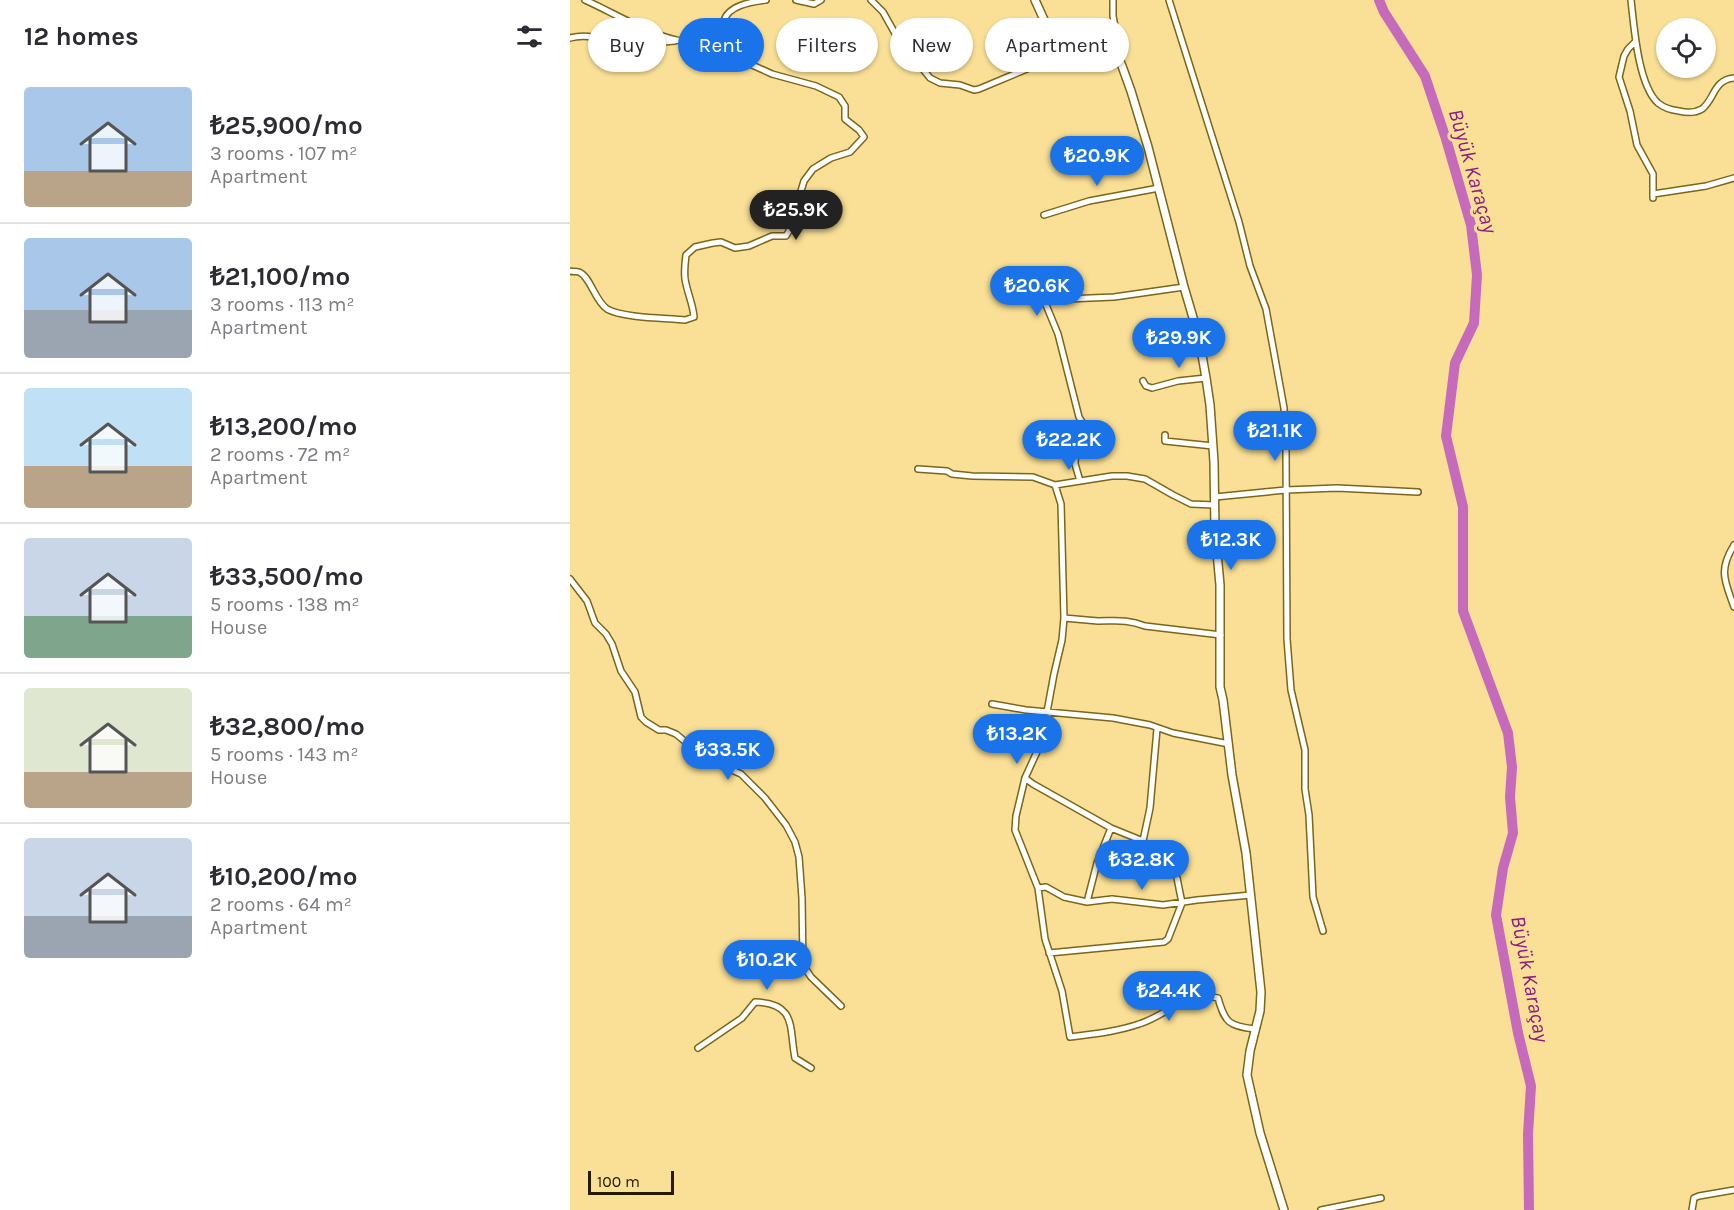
<!DOCTYPE html>
<html lang="en">
<head>
<meta charset="utf-8">
<style>
  :root { --surface:#fff; --page:#f2f2f3; --text:#2b2b33; --muted:#7c7c81; --line:#e1e1e2; --accent:#1a73e8 }
  body { margin:0; font-family:Karla,sans-serif; background:var(--page); color:var(--text); height:100vh; display:flex; flex-direction:column; font-size:22px; white-space:nowrap }
  * { box-sizing:border-box; margin:0 }
  p { font-size:20px; color:var(--muted) }
  .icon { flex:none; width:33px; height:33px; fill:none; stroke:currentColor; stroke-width:2; stroke-linecap:round; stroke-linejoin:round }
  .map { position:relative; flex:1; overflow:hidden }
  .sheet { display:flex; flex-direction:column; background:var(--surface); width:570px }
  .sheet>* { flex:none }
  .top-card { position:absolute; left:18px; top:18px; width:570px; height:54px; display:flex; gap:12px }
  .controls { position:absolute; left:1086px; top:18px; display:grid; gap:12px }
  .controls a { display:grid; place-items:center; width:60px; height:60px; border-radius:50%; background:var(--surface); box-shadow:0 2px 4px #0004; font-size:30px }
  .scale { position:absolute; left:18px; bottom:15px; width:86px; box-sizing:border-box; padding-left:6px; border:3px solid #231a00; border-top:0; font-size:16px; line-height:21px; white-space:nowrap; color:#231a00; -webkit-text-stroke:4px #fae096; paint-order:stroke }
  .price { position:absolute; translate:-50% -51px; padding:0 14px; border-radius:21px; background:var(--accent); color:#fff; font-size:20px; line-height:39px; filter:drop-shadow(0 2px 3px #0008) }
  .price::after { content:''; position:absolute; left:50%; top:36px; width:18px; height:14px; margin-left:-9px; background:inherit; clip-path:polygon(0 0,100% 0,50% 100%) }
  .price.selected { background:#222; color:#fff }
  ul { padding:0; list-style:none }
  li { display:flex; align-items:center; gap:18px; height:150px; padding:0 24px }
  li+li { border-top:2px solid var(--line) }
  li span { display:grid; place-items:center; flex:none; width:168px; height:120px; border-radius:6px; color:#555 }
  li>.icon { margin-inline-start:auto }
  span .icon { width:72px; height:72px; fill:#fffc; stroke-width:1 }
  li b { font-size:26px }
  h2 { display:flex; justify-content:space-between; align-items:center; height:72px; padding:0 24px; font-size:26px }
  .pill { padding:0 21px; border-radius:27px; background:var(--surface); box-shadow:0 2px 4px #0004; font-size:21px; line-height:54px }
  .pill.selected { background:var(--accent); color:#fff }
  main { display:flex; flex:1; min-height:0 }
  .map>svg:first-child { display:block }
</style>
</head>
<body>
<main>
<section class="sheet">
<h2>12 homes<svg class="icon" aria-label="filters" viewBox="0 0 24 24"><path d="M4 7h16M4 17h16"/><circle cx="9" cy="7" r="2"/><circle cx="15" cy="17" r="2"/></svg></h2>
<ul>
<li><span style="background:linear-gradient(#a9c7e8 70%,#b9a48a 0)"><svg class="icon" aria-label="home" viewBox="0 0 24 24"><path d="M3 11l9-7 9 7M6 9v11h12V9"/></svg></span><div><b>₺25,900/mo</b><p>3 rooms · 107 m²</p><p>Apartment</p></div></li>
<li><span style="background:linear-gradient(#a9c7e8 60%,#9aa5b1 0)"><svg class="icon" aria-label="home" viewBox="0 0 24 24"><path d="M3 11l9-7 9 7M6 9v11h12V9"/></svg></span><div><b>₺21,100/mo</b><p>3 rooms · 113 m²</p><p>Apartment</p></div></li>
<li><span style="background:linear-gradient(#bfe0f5 65%,#b9a48a 0)"><svg class="icon" aria-label="home" viewBox="0 0 24 24"><path d="M3 11l9-7 9 7M6 9v11h12V9"/></svg></span><div><b>₺13,200/mo</b><p>2 rooms · 72 m²</p><p>Apartment</p></div></li>
<li><span style="background:linear-gradient(#c9d6e8 65%,#7fa58c 0)"><svg class="icon" aria-label="home" viewBox="0 0 24 24"><path d="M3 11l9-7 9 7M6 9v11h12V9"/></svg></span><div><b>₺33,500/mo</b><p>5 rooms · 138 m²</p><p>House</p></div></li>
<li><span style="background:linear-gradient(#dfe7d0 70%,#b9a48a 0)"><svg class="icon" aria-label="home" viewBox="0 0 24 24"><path d="M3 11l9-7 9 7M6 9v11h12V9"/></svg></span><div><b>₺32,800/mo</b><p>5 rooms · 143 m²</p><p>House</p></div></li>
<li><span style="background:linear-gradient(#c9d6e8 65%,#9aa5b1 0)"><svg class="icon" aria-label="home" viewBox="0 0 24 24"><path d="M3 11l9-7 9 7M6 9v11h12V9"/></svg></span><div><b>₺10,200/mo</b><p>2 rooms · 64 m²</p><p>Apartment</p></div></li>
</ul>
</section>
<div class="map">
<svg width="1164" height="1210" viewBox="0 0 1164 1210">
  <rect width="100%" height="100%" fill="#fae096"/>
  <g fill="none" stroke-linecap="round" stroke-linejoin="round">
    <!-- river -->
    <path stroke="#c66abc" stroke-width="10" d="M809,0L814,12L855,76L876,139L901,225L907,275L904,323L885,363L876,436L893,507V611L938,733L942,767L940,797L943,833L933,868L926,915L948,1033L961,1086L958,1134L959,1210"/>
    <defs>
      <path id="minor" d="M15,0C44,13 76,33 106,40C121,44 138,39 153,36C153,32 153,26 154,21C158,5 182,2 196,0
        M226,0L244,4L251,0
        M301,0L313,12L327,37L360,78L370,83L390,85L404,90L409,89L464,66L473,57L485,35
        M599,0L669,222L680,266L696,309L714,408L716,450L717,639L721,690L735,750V789L739,815L743,897L753,931
        M1061,0C1064,26 1068,85 1088,103C1094,108 1101,110 1109,111C1117,113 1125,113 1132,109C1145,99 1143,80 1164,78
        M0,38C17,33 35,40 52,42C70,43 88,43 105,41
        M1065,42L1058,49L1054,56L1049,77L1060,111L1067,145L1083,174V198
        M543,46L546,32L543,16V0
        M1083,194L1136,186L1164,178
        M474,215L519,201L589,188
        M0,271C3,272 6,271 9,272C20,276 25,301 37,309C53,318 95,318 115,320L124,317C123,304 117,292 115,279C114,271 115,263 116,255L125,247L143,243L151,242L165,248L179,246L202,236H216L219,231L234,181L243,169L261,158L280,152L294,137L289,130L275,119V106L269,97L246,86L202,74L160,55L153,36
        M573,381L576,386L582,388L608,381L636,378
        M595,435V441L643,446
        M348,469L377,471L382,474L402,476L463,477L485,485L542,476H557L575,479L603,495L621,504L645,505
        M510,481L505,464L506,442L502,439L504,433L512,422L509,417L488,334L474,300L544,297L614,287
        M485,485L491,504L494,618L492,640L484,674L477,712L479,722L476,732L455,778L446,816L445,830L468,888L475,939L492,991L500,1037C523,1034 546,1032 569,1024C596,1016 617,990 648,998C655,1023 659,1026 685,1029
        M645,497L716,490L767,488L848,492
        M1164,545C1148,571 1155,581 1164,607
        M0,579L17,601L25,623L36,634L42,644L51,671L65,692L71,717L76,722L89,730H96L106,734L135,758L171,774L195,798L216,825L225,842L229,857L232,898L233,965L241,977L271,1006
        M494,618C505,619 516,620 528,621C546,621 557,619 575,626L651,635
        M422,704L456,710L543,718L580,725L603,733L659,744
        M455,778L463,784L541,828L573,841L580,808L587,729
        M468,888L476,887L494,897L517,902L542,899L593,905L627,900L681,895
        M517,902L527,863L541,828
        M479,953L594,942L598,939L612,903L607,878
        M128,1048L172,1018L185,1002C227,1003 219,1028 225,1058L241,1068
        M751,1210L811,1198
        M1122,1210L1124,1198L1129,1196L1164,1190"/>
      <path id="tertiary" d="M465,0L480,33L485,35L521,38L543,46L552,66L561,91L578,147L614,287L629,338L636,378L640,405L644,462L645,531L650,585V687L653,700L662,775L676,853L691,992L690,1011L680,1051L677,1075L690,1133L714,1210"/>
    </defs>
    <!-- minor casing -->
    <use href="#minor" stroke="#7d6616" stroke-width="8"/>
    <!-- tertiary casing -->
    <use href="#tertiary" stroke="#7d6616" stroke-width="10"/>
    <!-- minor -->
    <use href="#minor" stroke="#fff" stroke-width="5"/>
    <!-- tertiary -->
    <use href="#tertiary" stroke="#fff" stroke-width="7"/>
  </g>
  <g text-anchor="middle" dominant-baseline="central" stroke-width="6" stroke-linejoin="round" paint-order="stroke">
    <!-- water labels -->
    <g font-size="21" font-style="italic" fill="#8c1b84" stroke="#fae096">
      <text transform="translate(903 171) rotate(74)">Büyük Karaçay</text>
      <text transform="translate(960 979) rotate(79)">Büyük Karaçay</text>
    </g>
  </g>
</svg>
<div class="controls">
<a><svg class="icon" aria-label="locate" viewBox="0 0 24 24"><circle cx="12" cy="12" r="6"/><path d="M12 2v4M12 18v4M2 12h4M18 12h4"/></svg></a>
</div>
<div class="scale">100 m</div>
<b class="price" style="left:527px;top:187px">₺20.9K</b>
<b class="price selected" style="left:226px;top:241px">₺25.9K</b>
<b class="price" style="left:467px;top:317px">₺20.6K</b>
<b class="price" style="left:609px;top:369px">₺29.9K</b>
<b class="price" style="left:705px;top:462px">₺21.1K</b>
<b class="price" style="left:499px;top:471px">₺22.2K</b>
<b class="price" style="left:661px;top:571px">₺12.3K</b>
<b class="price" style="left:447px;top:765px">₺13.2K</b>
<b class="price" style="left:158px;top:781px">₺33.5K</b>
<b class="price" style="left:572px;top:891px">₺32.8K</b>
<b class="price" style="left:197px;top:991px">₺10.2K</b>
<b class="price" style="left:599px;top:1022px">₺24.4K</b>
<div class="top-card">
<a class="pill">Buy</a>
<a class="pill selected">Rent</a>
<a class="pill">Filters</a>
<a class="pill">New</a>
<a class="pill">Apartment</a>
</div>
</div>
</main>
</body>
</html>
